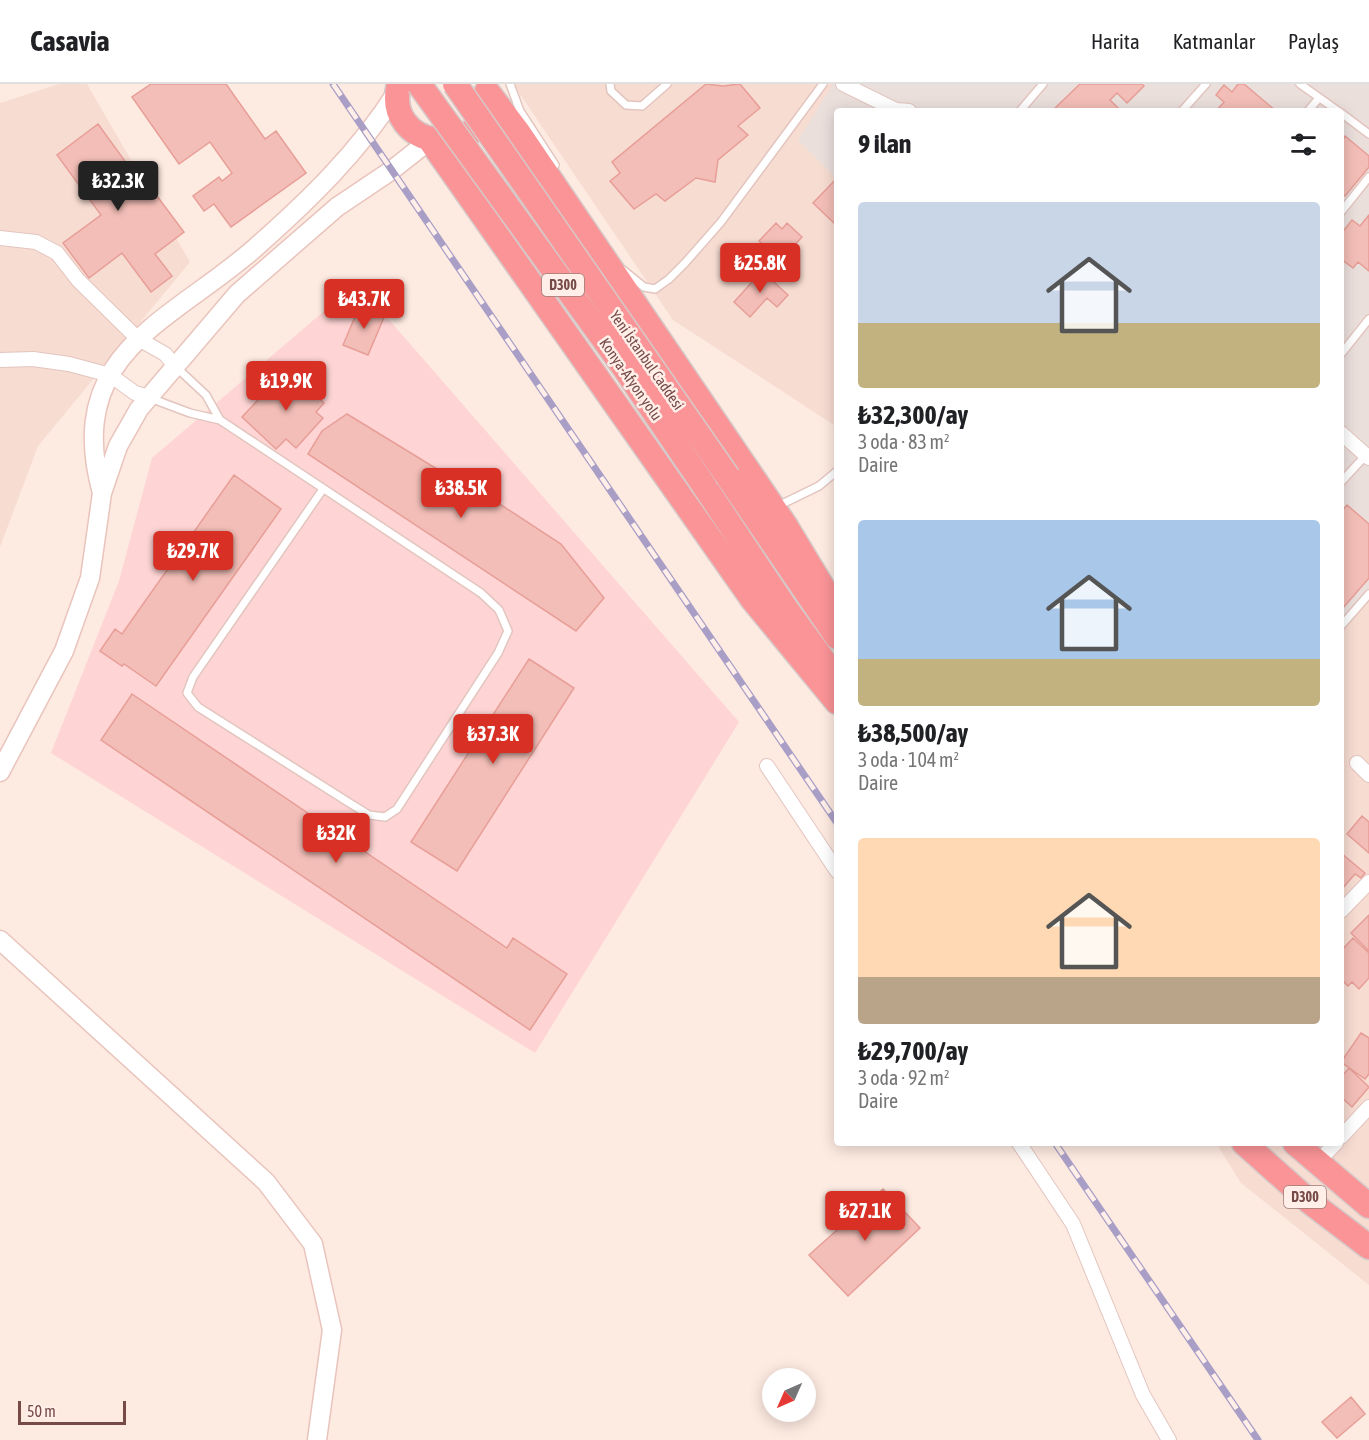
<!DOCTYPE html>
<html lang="tr">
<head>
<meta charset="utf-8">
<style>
  :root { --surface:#fff; --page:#f2f2f2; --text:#202124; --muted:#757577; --line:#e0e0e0; --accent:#d93025 }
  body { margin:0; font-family:"Asap Condensed",sans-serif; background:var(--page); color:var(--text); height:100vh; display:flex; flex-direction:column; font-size:22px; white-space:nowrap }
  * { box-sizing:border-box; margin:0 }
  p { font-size:20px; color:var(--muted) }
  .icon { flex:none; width:33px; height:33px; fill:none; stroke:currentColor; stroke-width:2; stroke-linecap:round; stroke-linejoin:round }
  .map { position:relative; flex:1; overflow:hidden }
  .sheet { position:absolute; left:834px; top:24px; width:510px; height:1038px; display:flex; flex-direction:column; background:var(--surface); border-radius:6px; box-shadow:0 3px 15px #0003 }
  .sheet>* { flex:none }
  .needle { width:39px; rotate:225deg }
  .controls { position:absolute; left:762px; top:1284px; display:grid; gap:12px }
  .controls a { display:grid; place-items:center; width:54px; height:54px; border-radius:50%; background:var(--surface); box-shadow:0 3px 15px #0003; font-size:30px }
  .scale { position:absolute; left:18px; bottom:15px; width:108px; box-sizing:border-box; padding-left:6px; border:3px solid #754a47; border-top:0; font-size:16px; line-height:21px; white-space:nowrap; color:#754a47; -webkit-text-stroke:4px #ffefe8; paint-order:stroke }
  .price { position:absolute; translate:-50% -51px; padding:0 14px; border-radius:6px; background:var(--accent); color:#fff; font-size:20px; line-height:39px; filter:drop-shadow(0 2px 3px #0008) }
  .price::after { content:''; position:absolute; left:50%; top:36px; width:18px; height:14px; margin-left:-9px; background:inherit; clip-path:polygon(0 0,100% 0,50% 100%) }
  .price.selected { background:#222; color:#fff }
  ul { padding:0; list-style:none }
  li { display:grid; align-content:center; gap:12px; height:318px; padding:0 24px }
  li span { display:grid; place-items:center; height:186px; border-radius:6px; color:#555 }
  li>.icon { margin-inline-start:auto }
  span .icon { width:108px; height:108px; fill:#fffc; stroke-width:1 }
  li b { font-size:26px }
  h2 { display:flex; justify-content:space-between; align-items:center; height:72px; padding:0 24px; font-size:26px }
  header { display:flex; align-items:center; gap:36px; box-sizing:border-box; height:84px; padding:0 30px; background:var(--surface); border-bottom:2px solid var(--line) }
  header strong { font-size:28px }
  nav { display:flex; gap:33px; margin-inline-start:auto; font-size:21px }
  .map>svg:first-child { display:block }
</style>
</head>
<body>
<header>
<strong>Casavia</strong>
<nav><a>Harita</a><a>Katmanlar</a><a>Paylaş</a></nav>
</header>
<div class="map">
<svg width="1369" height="1356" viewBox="0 0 1369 1356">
  <rect width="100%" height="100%" fill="#fdeae1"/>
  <!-- residential -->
  <path fill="#f7dcd2" d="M59,0H87L190,178L38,362L0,463V19Z
    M513,0H1369V1201L1241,1099L1216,1059H1341V27H837V343L673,236Z"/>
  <!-- commercial -->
  <path fill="#fed4d4" d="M357,199L739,638L535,969L51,669L119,497L152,374Z"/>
  <!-- industrial -->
  <path fill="#ebdfdc" d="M833,0H1369V504L1341,537V27H837V95L798,56Z"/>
  <!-- building -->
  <path fill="#f3beb7" stroke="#e79e97" stroke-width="1.5" d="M151,0H226L265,55L276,47L306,89L231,143L214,120L204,127L193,112L219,93L222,97L232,89L210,58L179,80L132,13Z
    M706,0L723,2L740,0L760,24L738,42L748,51L718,76L715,98L696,94L665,117L656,110L634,125L610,97L620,89L612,78Z
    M1080,0H1142L1144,2L1127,19L1117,9L1110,16L1121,27H1052Z
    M1238,0H1244L1276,27H1216L1224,18L1216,11L1224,1L1232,8Z
    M98,40L140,98L146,93L156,107L154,108L184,148L155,170L172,192L151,208L122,169L89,194L63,159L101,131L57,71Z
    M1345,52L1369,72V83L1345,112L1341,109V57Z
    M837,94V138L835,140L813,119Z
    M1369,131V187L1358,178L1353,184L1341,175V150L1352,136L1360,142Z
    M776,139L782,145L787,139L802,153L780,177L759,157Z
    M762,187L788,211L777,223L767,214L750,233L734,218Z
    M360,221L385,231L368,271L343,261Z
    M288,284L324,319L316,328L323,334L296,364L286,355L276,365L242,333Z
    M347,330L450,393L457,388L498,414L495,417L561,460L604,514L576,547L308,370L322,347Z
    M234,391L281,425L156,602L124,580L122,582L100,567L115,545L122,550Z
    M1347,421L1369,440V494L1343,524L1341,522V428Z
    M529,575L574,604L457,787L411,758Z
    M132,610L507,864L513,854L567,890L530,946L101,656Z
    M1362,732L1369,738V769L1347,750Z
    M1341,769L1365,789L1361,794L1355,790L1341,806Z
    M1369,831V867L1351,849Z
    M1353,854L1369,869V894L1359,905L1352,898L1348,902L1341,895V867Z
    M1361,949L1369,954V990L1365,995L1341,978Z
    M1349,984L1369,1003L1352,1023L1341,1013V993Z
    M883,1105L920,1144L848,1212L809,1171Z
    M1351,1313L1365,1330L1337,1354L1322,1338Z"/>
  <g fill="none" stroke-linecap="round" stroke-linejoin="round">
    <defs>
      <path id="lane" d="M510,0L520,27L555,81
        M610,0L611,7L626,21L642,22L667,0
        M1300,0L1338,27
        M1020,27L1043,0
        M1182,27L1206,0
        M1308,27L1319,14
        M1341,29L1369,50
        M1341,128L1369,93
        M623,186L644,203L655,205L669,195L685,179L721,138L823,0
        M1341,270L1369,235
        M176,283L206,311L220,336
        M150,314L190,329L220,336L481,509L499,526L508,547L498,569L397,725L385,733L369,731L348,718L198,623L187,609L193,593L323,405
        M1341,398L1367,370
        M778,422L819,402L837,387
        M1341,542L1369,510"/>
      <path id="street" d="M843,0L896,26L909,27
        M0,154L36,158L57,169L78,196L137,254L165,270L175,282
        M0,276L33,275L69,280L110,291L135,309L149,313
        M1341,349L1369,374
        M1357,679L1369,691
        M767,682L837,787
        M1341,827L1369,798
        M1341,1053L1369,1023
        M1019,1059L1073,1140L1143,1311L1169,1356
        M1317,1079L1336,1059"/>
      <path id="secondary" d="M102,409C63,268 171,238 255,164C307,118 359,68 396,9
        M0,688L64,567L90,494L102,409L118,362L139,325L237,210L337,123L392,86L430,56
        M0,856L266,1098L313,1160L332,1246L317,1356"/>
      <path id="highway" d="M399,0C382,64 482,79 487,17
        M487,7L518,48L785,441L837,527
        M430,56L753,516L837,618
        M728,393L837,553
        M705,403L784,522L837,595
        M1244,1059L1310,1118L1369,1163
        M1295,1059L1369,1122"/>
    </defs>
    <!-- lane casing -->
    <use href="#lane" stroke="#e3c5bf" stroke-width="10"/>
    <!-- street casing -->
    <use href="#street" stroke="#e3c5bf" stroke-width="16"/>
    <!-- secondary casing -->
    <use href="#secondary" stroke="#e9c4bc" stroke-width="21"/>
    <!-- highway casing -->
    <use href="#highway" stroke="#d6c9c8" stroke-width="27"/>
    <!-- lane -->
    <use href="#lane" stroke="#fff" stroke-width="7"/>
    <!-- street -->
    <use href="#street" stroke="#fff" stroke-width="14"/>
    <!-- secondary -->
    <use href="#secondary" stroke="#fff" stroke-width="18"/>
    <!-- highway -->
    <use href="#highway" stroke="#fa9497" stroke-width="24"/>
    <defs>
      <path id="rail" d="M333,0L837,739
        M1055,1059L1258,1356"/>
    </defs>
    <!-- rail casing -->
    <use href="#rail" stroke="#a99fc6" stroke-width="7"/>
    <!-- rail -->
    <use href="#rail" stroke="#ffefe8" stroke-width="4.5" stroke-dasharray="14" stroke-linecap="butt"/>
    <defs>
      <path id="highway-bridge" d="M419,0L623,282L705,403
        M455,0L728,393"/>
    </defs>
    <!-- highway-bridge casing -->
    <use href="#highway-bridge" stroke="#d6c9c8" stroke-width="27" stroke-linecap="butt"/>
    <!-- highway-bridge -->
    <use href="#highway-bridge" stroke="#fa9497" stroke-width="24"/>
  </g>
  <g text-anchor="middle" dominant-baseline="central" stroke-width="5" stroke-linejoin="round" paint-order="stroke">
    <!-- shield labels -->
    <g fill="#ffefe8" stroke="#9e7c77" stroke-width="1.5">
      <rect x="542" y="190" width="42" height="22" rx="4.5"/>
      <rect x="1284" y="1102" width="42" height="22" rx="4.5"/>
    </g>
    <g font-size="14" font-weight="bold" fill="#754a47">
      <text x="563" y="201">D300</text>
      <text x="1305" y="1113">D300</text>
    </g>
    <!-- street labels -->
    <g font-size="15" fill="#754a47" stroke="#ffefe8">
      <text transform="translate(647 276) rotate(55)">Yeni İstanbul Caddesi</text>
      <text transform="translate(631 295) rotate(55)">Konya-Afyon yolu</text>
    </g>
  </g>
</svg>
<div class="controls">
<a><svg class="needle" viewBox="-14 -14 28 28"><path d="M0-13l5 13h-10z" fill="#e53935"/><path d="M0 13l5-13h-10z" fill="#757577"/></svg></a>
</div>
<div class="scale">50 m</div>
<b class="price selected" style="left:118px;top:128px">₺32.3K</b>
<b class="price" style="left:760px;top:210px">₺25.8K</b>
<b class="price" style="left:364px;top:246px">₺43.7K</b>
<b class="price" style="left:286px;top:328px">₺19.9K</b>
<b class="price" style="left:461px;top:435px">₺38.5K</b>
<b class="price" style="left:193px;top:498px">₺29.7K</b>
<b class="price" style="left:493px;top:681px">₺37.3K</b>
<b class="price" style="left:336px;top:780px">₺32K</b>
<b class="price" style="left:865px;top:1158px">₺27.1K</b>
<section class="sheet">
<h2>9 ilan<svg class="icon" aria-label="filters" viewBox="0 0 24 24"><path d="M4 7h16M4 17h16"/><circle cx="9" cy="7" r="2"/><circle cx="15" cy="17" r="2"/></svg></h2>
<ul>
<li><span style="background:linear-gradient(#c9d6e8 65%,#c2b280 0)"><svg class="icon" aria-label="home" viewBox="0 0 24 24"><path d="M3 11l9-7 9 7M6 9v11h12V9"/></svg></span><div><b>₺32,300/ay</b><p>3 oda · 83 m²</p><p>Daire</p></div></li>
<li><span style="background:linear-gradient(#a9c7e8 75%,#c2b280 0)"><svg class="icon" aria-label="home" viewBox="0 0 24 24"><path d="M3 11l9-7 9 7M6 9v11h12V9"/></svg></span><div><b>₺38,500/ay</b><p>3 oda · 104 m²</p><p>Daire</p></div></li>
<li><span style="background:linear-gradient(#ffd9b3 75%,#b9a48a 0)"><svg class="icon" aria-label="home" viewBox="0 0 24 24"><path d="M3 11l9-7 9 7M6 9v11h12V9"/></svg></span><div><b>₺29,700/ay</b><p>3 oda · 92 m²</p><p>Daire</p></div></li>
</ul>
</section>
</div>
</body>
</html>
